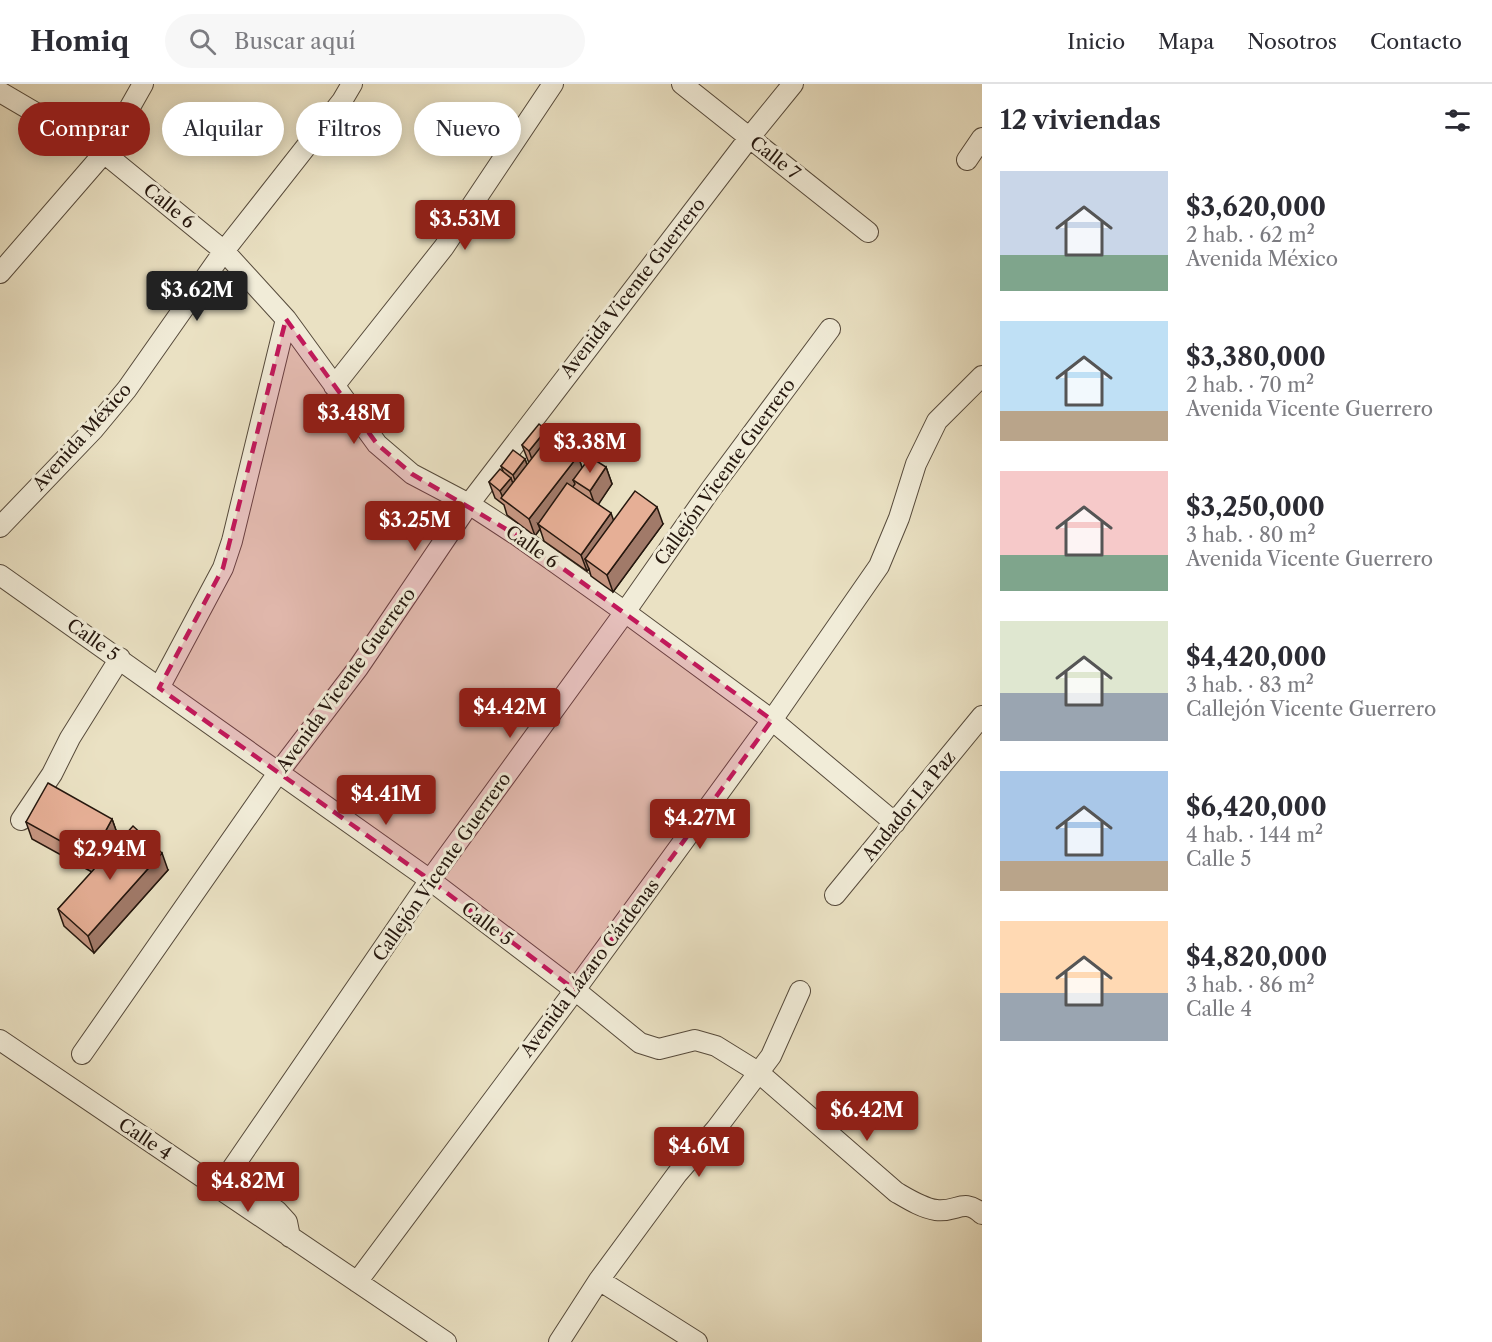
<!DOCTYPE html>
<html lang="es">
<head>
<meta charset="utf-8">
<style>
  :root { --surface:#fff; --page:#f7f7f7; --text:#2b2b33; --muted:#7c7c81; --line:#e1e1e2; --accent:#8f2418 }
  body { margin:0; font-family:"Libre Caslon Text",serif; background:var(--page); color:var(--text); height:100vh; display:flex; flex-direction:column; font-size:22px; white-space:nowrap }
  * { box-sizing:border-box; margin:0 }
  p { font-size:20px; color:var(--muted) }
  .icon { flex:none; width:33px; height:33px; fill:none; stroke:currentColor; stroke-width:2; stroke-linecap:round; stroke-linejoin:round }
  .map { position:relative; flex:1; overflow:hidden }
  .details { display:flex; flex-direction:column; background:var(--surface); width:510px }
  .details>* { flex:none }
  .guide { position:absolute; left:18px; top:18px; width:570px; height:54px; display:flex; gap:12px }
  .price { position:absolute; translate:-50% -51px; padding:0 14px; border-radius:6px; background:var(--accent); color:#fff; font-size:20px; line-height:39px; filter:drop-shadow(0 2px 3px #0008) }
  .price::after { content:''; position:absolute; left:50%; top:36px; width:18px; height:14px; margin-left:-9px; background:inherit; clip-path:polygon(0 0,100% 0,50% 100%) }
  .price.current { background:#222; color:#fff }
  ul { padding:0; list-style:none }
  li { display:flex; align-items:center; gap:18px; height:150px; padding:0 18px }
  li span { display:grid; place-items:center; flex:none; width:168px; height:120px; border-radius:0px; color:#555 }
  li>.icon { margin-inline-start:auto }
  span .icon { width:72px; height:72px; fill:#fffc; stroke-width:1 }
  li b { font-size:26px }
  h2 { display:flex; justify-content:space-between; align-items:center; height:72px; padding:0 18px; font-size:26px }
  .tag { padding:0 21px; border-radius:27px; background:var(--surface); box-shadow:0 3px 15px #0003; font-size:21px; line-height:54px }
  .tag.current { background:var(--accent); color:#fff }
  header { display:flex; align-items:center; gap:36px; box-sizing:border-box; height:84px; padding:0 30px; background:var(--surface); border-bottom:2px solid var(--line) }
  header strong { font-size:28px }
  nav { display:flex; gap:33px; margin-inline-start:auto; font-size:21px }
  .search { width:420px; height:54px; background:var(--page); display:flex; align-items:center; gap:15px; box-sizing:border-box; padding:0 21px; border-radius:33px; color:var(--muted); font-size:22px }
  main { display:flex; flex:1; min-height:0 }
  .map>svg:first-child { display:block }
</style>
</head>
<body>
<header>
<strong>Homiq</strong>
<div class="search"><svg class="icon" aria-label="search" viewBox="0 0 24 24"><circle cx="10" cy="10" r="6"/><path d="M15 15l6 6"/></svg>Buscar aquí</div>
<nav><a>Inicio</a><a>Mapa</a><a>Nosotros</a><a>Contacto</a></nav>
</header>
<main>
<div class="map">
<svg width="982" height="1258" viewBox="0 0 982 1258">
  <rect width="100%" height="100%" fill="#eae1c3"/>
  <filter id="stains"><feTurbulence type="fractalNoise" baseFrequency=".00333" numOctaves="4"/><feColorMatrix values="0 0 0 0 .2 0 0 0 0 .09 0 0 0 0 .02 0 0 0 .5 -.17"/></filter>
  <radialGradient id="worn" r=".72"><stop offset=".6" stop-color="#630" stop-opacity="0"/><stop offset="1" stop-color="#630" stop-opacity=".3"/></radialGradient>
  <g fill="none" stroke-linecap="round" stroke-linejoin="round">
    <defs>
      <path id="street" d="M682,0L868,148
        M0,8L104,69L224,167L286,235L377,360L412,390L469,420L518,452L625,528L772,636L895,739
        M967,76L982,54
        M0,189L104,69L143,0
        M334,302L444,163L553,0
        M0,443L93,346L127,305L224,167L342,17L352,0
        M0,491L430,796L575,906L640,959L659,965L695,956L716,962L758,988L896,1108C908,1115 922,1124 936,1126C957,1129 963,1113 982,1130
        M159,604L223,484L232,457L286,235
        M21,736L52,690L70,654L120,574
        M835,811L982,632
        M0,956L446,1258
        M82,970L278,689L358,584L469,420L749,54L793,0
        M290,1153L287,1138L277,1127L227,1092L430,796L625,528L711,405L830,245
        M599,1196L697,1258
        M357,1198L575,906L772,636L879,482L899,434L916,380L937,337L982,292
        M559,1258L599,1196L677,1090L716,1045L771,972L800,907"/>
    </defs>
    <!-- street casing -->
    <use href="#street" stroke="#564a3b" stroke-width="22"/>
    <!-- street -->
    <use href="#street" stroke="#f1ecd8" stroke-width="20"/>
  </g>
  <!-- wall -->
  <path fill="#c69681" stroke="#25170e" stroke-width="1.5" d="M546,346L549,353L578,372L582,384L606,383L612,400L598,420L613,437L663,440L613,508L591,492L589,485L587,487L544,457L540,445L535,452L507,431L504,421L495,414L489,398L503,387L501,382L525,375L527,381L529,379L522,361Z
    M112,735L118,752L109,768L168,786L94,869L64,842L58,825L92,788L32,755L26,738Z"/>
  <!-- shaded-wall -->
  <path fill="#a17a69" stroke="#25170e" stroke-width="1.5" d="M546,346L553,362L535,384L529,367Z
    M578,372L584,389L573,396L575,400L542,443L538,440L540,445L535,452L529,435Z
    M525,375L531,392L519,408L513,391Z
    M606,383L612,400L596,424L590,407Z
    M511,394L517,411L504,416L500,407Z
    M657,423L663,440L613,508L607,491Z
    M611,429L617,446L585,475L589,485L587,487L581,471Z
    M112,735L118,752L97,790L91,774Z
    M162,769L168,786L94,869L88,852Z"/>
  <!-- building -->
  <path fill="#e6af96" stroke="#25170e" stroke-width="1.5" d="M539,340L546,346L529,367L522,361Z
    M550,351L578,372L529,435L501,414Z
    M513,366L525,375L513,391L501,382Z
    M590,373L606,383L590,407L573,396Z
    M500,385L511,394L500,407L489,398Z
    M567,399L611,429L581,471L538,440Z
    M635,407L657,423L607,491L585,475Z
    M48,699L112,735L91,774L26,738Z
    M133,742L162,769L88,852L58,825Z"/>
  <!-- marked area -->
  <path fill="#c2185b" fill-opacity="0.2" stroke="#c2185b" stroke-width="4.5" stroke-dasharray="12 8" stroke-linejoin="round" d="M286,235L377,360L412,390L518,452L772,636L575,906L430,796L159,604L223,484Z"/>
  <g text-anchor="middle" dominant-baseline="central" stroke-width="6" stroke-linejoin="round" paint-order="stroke">
    <!-- street labels -->
    <g font-size="18" fill="#25170e" stroke="#f1ecd8">
      <text transform="translate(775 74) rotate(38)">Calle 7</text>
      <text transform="translate(169 122) rotate(39)">Calle 6</text>
      <text transform="translate(633 204) rotate(-52)">Avenida Vicente Guerrero</text>
      <text transform="translate(82 353) rotate(-48)">Avenida México</text>
      <text transform="translate(725 388) rotate(-54)">Callejón Vicente Guerrero</text>
      <text transform="translate(532 463) rotate(35)">Calle 6</text>
      <text transform="translate(93 556) rotate(35)">Calle 5</text>
      <text transform="translate(346 596) rotate(-54)">Avenida Vicente Guerrero</text>
      <text transform="translate(909 722) rotate(-51)">Andador La Paz</text>
      <text transform="translate(442 783) rotate(-55)">Callejón Vicente Guerrero</text>
      <text transform="translate(487 840) rotate(37)">Calle 5</text>
      <text transform="translate(590 884) rotate(-53)">Avenida Lázaro Cárdenas</text>
      <text transform="translate(145 1055) rotate(34)">Calle 4</text>
    </g>
  </g>
  <rect width="100%" height="100%" filter="url(#stains)"/>
  <rect width="100%" height="100%" fill="url(#worn)"/>
</svg>
<b class="price" style="left:465px;top:167px">$3.53M</b>
<b class="price current" style="left:197px;top:238px">$3.62M</b>
<b class="price" style="left:354px;top:361px">$3.48M</b>
<b class="price" style="left:590px;top:390px">$3.38M</b>
<b class="price" style="left:415px;top:468px">$3.25M</b>
<b class="price" style="left:510px;top:655px">$4.42M</b>
<b class="price" style="left:386px;top:742px">$4.41M</b>
<b class="price" style="left:700px;top:766px">$4.27M</b>
<b class="price" style="left:110px;top:797px">$2.94M</b>
<b class="price" style="left:867px;top:1058px">$6.42M</b>
<b class="price" style="left:699px;top:1094px">$4.6M</b>
<b class="price" style="left:248px;top:1129px">$4.82M</b>
<div class="guide">
<a class="tag current">Comprar</a>
<a class="tag">Alquilar</a>
<a class="tag">Filtros</a>
<a class="tag">Nuevo</a>
</div>
</div>
<section class="details">
<h2>12 viviendas<svg class="icon" aria-label="filters" viewBox="0 0 24 24"><path d="M4 7h16M4 17h16"/><circle cx="9" cy="7" r="2"/><circle cx="15" cy="17" r="2"/></svg></h2>
<ul>
<li><span style="background:linear-gradient(#c9d6e8 70%,#7fa58c 0)"><svg class="icon" aria-label="home" viewBox="0 0 24 24"><path d="M3 11l9-7 9 7M6 9v11h12V9"/></svg></span><div><b>$3,620,000</b><p>2 hab. · 62 m²</p><p>Avenida México</p></div></li>
<li><span style="background:linear-gradient(#bfe0f5 75%,#b9a48a 0)"><svg class="icon" aria-label="home" viewBox="0 0 24 24"><path d="M3 11l9-7 9 7M6 9v11h12V9"/></svg></span><div><b>$3,380,000</b><p>2 hab. · 70 m²</p><p>Avenida Vicente Guerrero</p></div></li>
<li><span style="background:linear-gradient(#f6c9c9 70%,#7fa58c 0)"><svg class="icon" aria-label="home" viewBox="0 0 24 24"><path d="M3 11l9-7 9 7M6 9v11h12V9"/></svg></span><div><b>$3,250,000</b><p>3 hab. · 80 m²</p><p>Avenida Vicente Guerrero</p></div></li>
<li><span style="background:linear-gradient(#dfe7d0 60%,#9aa5b1 0)"><svg class="icon" aria-label="home" viewBox="0 0 24 24"><path d="M3 11l9-7 9 7M6 9v11h12V9"/></svg></span><div><b>$4,420,000</b><p>3 hab. · 83 m²</p><p>Callejón Vicente Guerrero</p></div></li>
<li><span style="background:linear-gradient(#a9c7e8 75%,#b9a48a 0)"><svg class="icon" aria-label="home" viewBox="0 0 24 24"><path d="M3 11l9-7 9 7M6 9v11h12V9"/></svg></span><div><b>$6,420,000</b><p>4 hab. · 144 m²</p><p>Calle 5</p></div></li>
<li><span style="background:linear-gradient(#ffd9b3 60%,#9aa5b1 0)"><svg class="icon" aria-label="home" viewBox="0 0 24 24"><path d="M3 11l9-7 9 7M6 9v11h12V9"/></svg></span><div><b>$4,820,000</b><p>3 hab. · 86 m²</p><p>Calle 4</p></div></li>
</ul>
</section>
</main>
</body>
</html>
